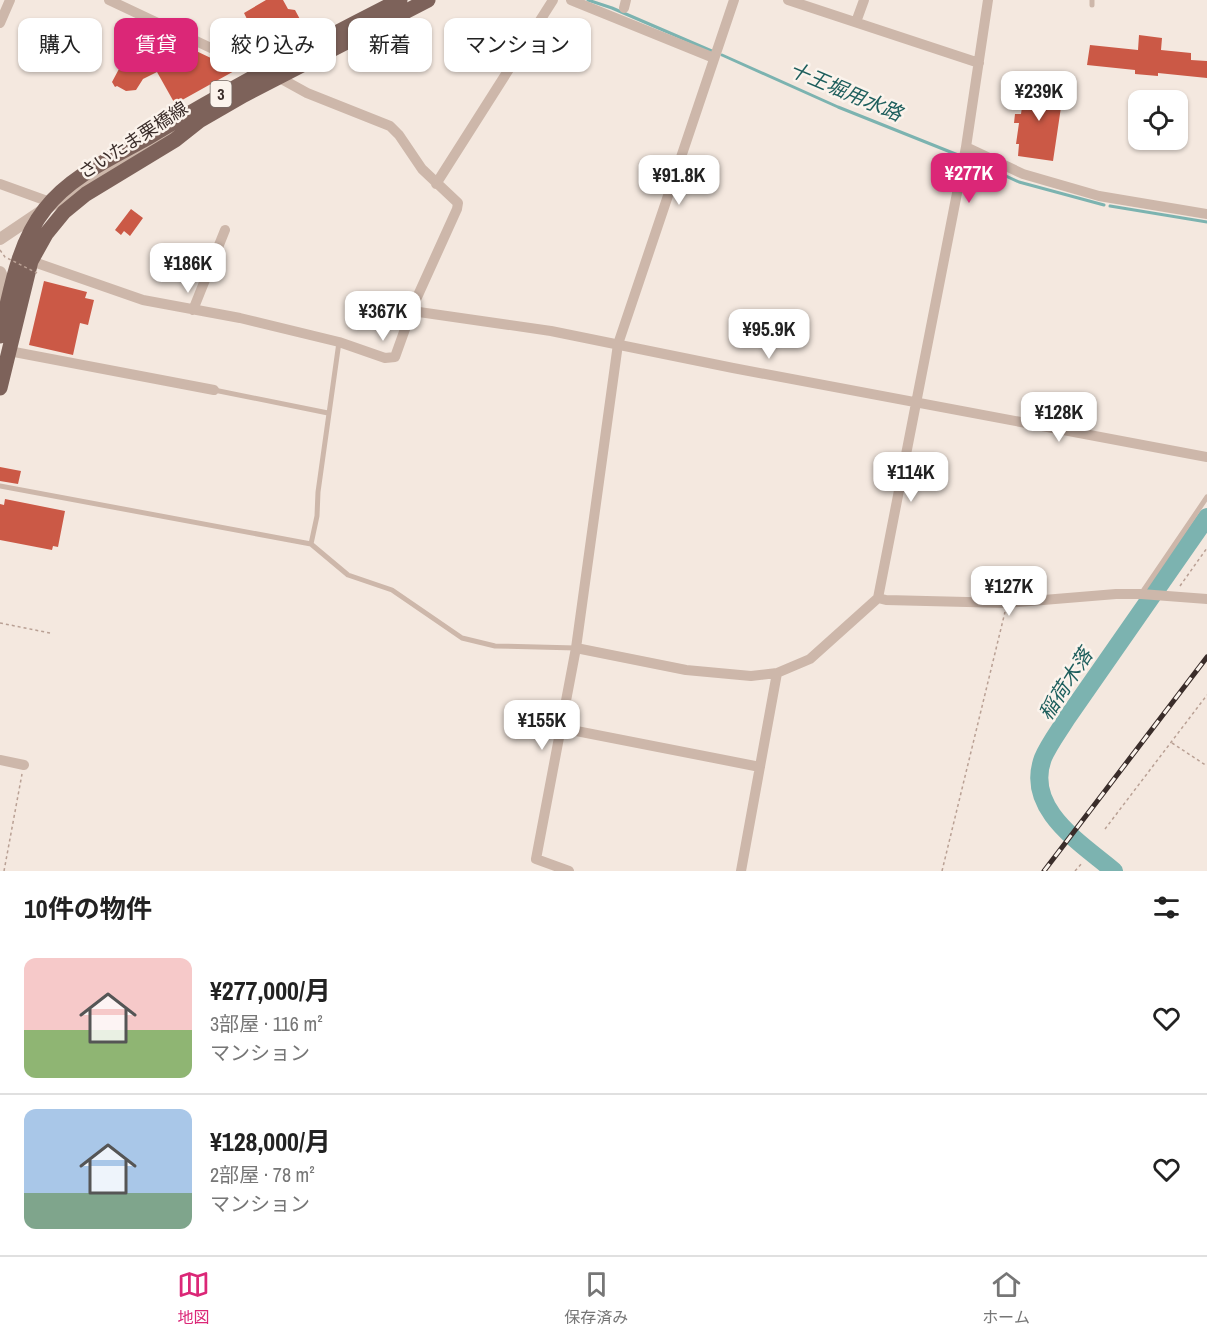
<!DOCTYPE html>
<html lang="ja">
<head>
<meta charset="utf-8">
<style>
  :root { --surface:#fff; --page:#f2f2f2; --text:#222; --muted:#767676; --line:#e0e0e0; --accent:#db2777 }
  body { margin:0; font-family:"Archivo Narrow","Noto Sans JP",sans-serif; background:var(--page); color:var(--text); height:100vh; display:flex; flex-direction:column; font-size:22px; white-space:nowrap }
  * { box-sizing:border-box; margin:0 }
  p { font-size:20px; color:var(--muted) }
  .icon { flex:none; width:33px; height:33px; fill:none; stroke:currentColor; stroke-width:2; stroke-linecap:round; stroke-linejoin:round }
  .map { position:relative; height:871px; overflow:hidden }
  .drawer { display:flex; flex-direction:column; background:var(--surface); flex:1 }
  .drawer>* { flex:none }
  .hud { position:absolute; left:18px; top:18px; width:600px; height:54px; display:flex; gap:12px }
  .tools { position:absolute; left:1128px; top:90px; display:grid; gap:12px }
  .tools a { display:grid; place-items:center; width:60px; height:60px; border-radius:12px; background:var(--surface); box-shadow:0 2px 4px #0004; font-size:30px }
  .price { position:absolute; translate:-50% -51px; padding:0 14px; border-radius:12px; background:#fff; color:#222; font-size:20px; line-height:39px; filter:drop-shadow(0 2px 3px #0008) }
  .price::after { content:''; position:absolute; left:50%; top:36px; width:18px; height:14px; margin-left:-9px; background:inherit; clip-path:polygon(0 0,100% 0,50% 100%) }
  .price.current { background:var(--accent); color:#fff }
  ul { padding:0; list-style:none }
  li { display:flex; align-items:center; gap:18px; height:150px; padding:0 24px }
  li+li { border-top:2px solid var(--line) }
  li span { display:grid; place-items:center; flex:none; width:168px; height:120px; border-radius:12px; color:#555 }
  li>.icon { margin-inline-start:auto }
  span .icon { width:72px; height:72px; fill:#fffc; stroke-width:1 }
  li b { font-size:26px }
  h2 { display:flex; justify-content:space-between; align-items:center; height:72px; padding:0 24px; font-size:26px }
  .chip { padding:0 21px; border-radius:12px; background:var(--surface); box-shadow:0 2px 4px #0004; font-size:21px; line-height:54px }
  .chip.current { background:var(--accent); color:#fff }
  .menu { display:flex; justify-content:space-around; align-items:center; height:84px; border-top:2px solid var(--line); background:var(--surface); font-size:16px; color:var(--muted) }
  .menu a { display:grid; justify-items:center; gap:3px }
  .menu .current { color:var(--accent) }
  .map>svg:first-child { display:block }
</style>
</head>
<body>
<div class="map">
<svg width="1207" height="871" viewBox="0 0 1207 871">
  <rect width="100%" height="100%" fill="#f4e8df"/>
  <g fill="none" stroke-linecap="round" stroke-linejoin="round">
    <!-- stream -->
    <path stroke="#7cb3b0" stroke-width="3" d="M588,0L612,8L714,52
      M722,55L838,107L958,155
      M967,158L1019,182L1104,205
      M1110,206L1207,222"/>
    <!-- river -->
    <path stroke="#7cb3b0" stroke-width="18" d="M1114,871C1081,843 1024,809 1043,758C1049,744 1059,731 1067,718L1207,517"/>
  </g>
  <!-- building -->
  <path fill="#cb5946" d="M266,0H283L288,9L295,10L302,23L296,27L294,25L256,47L242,22L247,19L244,13Z
    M143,24L171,39L236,70L175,104L157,72L143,79L136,90L126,91L117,86L115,87L112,82Z
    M1139,35L1162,38L1161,50L1191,53V60L1207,61V78L1158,73V76L1135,74V70L1087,65L1090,45L1138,50Z
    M1054,85L1064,87L1053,161L1018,156L1019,144H1016L1019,123H1014L1015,114H1021L1025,86L1053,90Z
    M131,209L143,218L130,236L124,231L121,235L115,230Z
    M44,281L87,292L85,298L94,300L88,325L80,323L73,355L29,345Z
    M0,467L21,471L18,484L0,481Z
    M5,499L65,511L58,547L53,546L52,550L0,540V504L4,505Z"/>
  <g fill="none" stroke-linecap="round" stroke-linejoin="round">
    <!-- path -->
    <path stroke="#b9a094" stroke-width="1.5" stroke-dasharray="3 3" stroke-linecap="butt" d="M1180,586L1207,548
      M0,623L50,633
      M1172,743L1207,766
      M1105,829L1207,695
      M4,871L22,774
      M942,871L1005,612
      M1075,871L1083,862"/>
    <!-- service -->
    <path stroke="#cdb7aa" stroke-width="5" d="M1092,5V0
      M214,390L328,413
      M0,486L311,544L348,575L392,590L462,638L495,646L576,648
      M311,544L317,516L318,492L339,342
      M1141,594L1207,497"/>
    <!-- minor -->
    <path stroke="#cdb7aa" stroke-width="10" d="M109,0L262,72
      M571,0L714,58
      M788,0L979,63
      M624,8L626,0
      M856,22L864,0
      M0,23L10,0
      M966,147L1023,174L1099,196L1207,214
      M0,184L50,202
      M436,184L553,0
      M31,261L143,300L240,318L339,342L385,358L395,357L414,304L457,209L458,203L422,169L399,135L390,126L307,93L278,77
      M193,310L225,230
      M412,311L551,331L733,368L1207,457
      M9,351L214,390
      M878,598L886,600L1007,603L1116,594H1141L1207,599
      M576,648L686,670L751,676L777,673L810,659L878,598L966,147L988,0
      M561,728L760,767
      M0,760L24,765
      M569,871L536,859L576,648L618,344L734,0
      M741,871L777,673"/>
    <!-- tertiary -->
    <path stroke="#cdb7aa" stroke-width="12" d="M0,239L43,210L173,132
      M0,272L4,281L2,299"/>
    <!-- primary -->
    <path stroke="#7d625a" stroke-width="15" d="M0,336C10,294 17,244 45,209C70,176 114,157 149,137C231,88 315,43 400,0
      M0,388L31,261L46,234L64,212L86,194L175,140L199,121L244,95L428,0"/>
    <defs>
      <path id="rail" d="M1044,871L1207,657"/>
    </defs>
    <!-- rail casing -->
    <use href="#rail" stroke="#3a2d2a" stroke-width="5"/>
    <!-- rail -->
    <use href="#rail" stroke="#fbf3ec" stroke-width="3" stroke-dasharray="9" stroke-linecap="butt"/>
    <!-- path-bridge -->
    <path stroke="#b9a094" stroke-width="1.5" stroke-dasharray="3 3" stroke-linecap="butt" d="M0,250L5,257L37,273"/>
  </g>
  <g text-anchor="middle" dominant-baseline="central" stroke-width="5" stroke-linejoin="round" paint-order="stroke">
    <!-- shield labels -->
    <rect fill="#fbf3ec" stroke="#746864" stroke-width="1.5" x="210.5" y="81" width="21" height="26" rx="4.5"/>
    <g font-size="16" font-weight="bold" fill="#3a2d2a">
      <text x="221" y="94">3</text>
    </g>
    <!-- street labels -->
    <g font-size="18" fill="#3a2d2a" stroke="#fbf3ec">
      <text transform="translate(133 140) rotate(-33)">さいたま栗橋線</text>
    </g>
    <!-- water labels -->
    <g font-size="20" font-style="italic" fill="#1d5e5c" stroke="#fbf3ec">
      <text transform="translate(846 91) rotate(23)">十王堀用水路</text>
      <text transform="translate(1065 684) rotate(-57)">稲荷木落</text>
    </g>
  </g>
</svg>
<div class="tools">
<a><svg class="icon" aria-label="locate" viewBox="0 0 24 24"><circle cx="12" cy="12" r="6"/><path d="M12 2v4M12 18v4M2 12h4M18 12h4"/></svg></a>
</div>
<b class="price" style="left:1039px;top:122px">¥239K</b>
<b class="price current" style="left:969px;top:204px">¥277K</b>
<b class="price" style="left:679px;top:206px">¥91.8K</b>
<b class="price" style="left:188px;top:294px">¥186K</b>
<b class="price" style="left:383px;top:342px">¥367K</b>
<b class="price" style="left:769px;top:360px">¥95.9K</b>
<b class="price" style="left:1059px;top:443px">¥128K</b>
<b class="price" style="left:911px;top:503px">¥114K</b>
<b class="price" style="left:1009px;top:617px">¥127K</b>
<b class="price" style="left:542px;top:751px">¥155K</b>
<div class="hud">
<a class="chip">購入</a>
<a class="chip current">賃貸</a>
<a class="chip">絞り込み</a>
<a class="chip">新着</a>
<a class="chip">マンション</a>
</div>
</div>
<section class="drawer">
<h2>10件の物件<svg class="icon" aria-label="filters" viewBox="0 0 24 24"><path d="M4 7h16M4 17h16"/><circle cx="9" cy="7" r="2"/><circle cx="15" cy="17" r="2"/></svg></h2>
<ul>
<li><span style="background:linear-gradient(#f6c9c9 60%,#8fb573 0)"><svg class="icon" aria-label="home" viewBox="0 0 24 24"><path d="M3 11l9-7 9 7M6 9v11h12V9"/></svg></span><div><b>¥277,000/月</b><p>3部屋 · 116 m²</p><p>マンション</p></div><svg class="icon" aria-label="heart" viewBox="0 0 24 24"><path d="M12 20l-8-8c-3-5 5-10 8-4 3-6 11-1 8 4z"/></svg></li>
<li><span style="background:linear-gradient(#a9c7e8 70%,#7fa58c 0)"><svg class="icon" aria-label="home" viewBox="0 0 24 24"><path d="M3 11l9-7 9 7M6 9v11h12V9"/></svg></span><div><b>¥128,000/月</b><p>2部屋 · 78 m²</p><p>マンション</p></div><svg class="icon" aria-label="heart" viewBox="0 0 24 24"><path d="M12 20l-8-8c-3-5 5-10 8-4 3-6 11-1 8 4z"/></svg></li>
</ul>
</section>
<nav class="menu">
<a class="current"><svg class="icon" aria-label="map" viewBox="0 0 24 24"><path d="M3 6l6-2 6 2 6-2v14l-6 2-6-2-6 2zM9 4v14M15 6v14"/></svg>地図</a>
<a><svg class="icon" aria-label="saved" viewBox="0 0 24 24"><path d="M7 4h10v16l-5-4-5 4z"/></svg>保存済み</a>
<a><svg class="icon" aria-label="home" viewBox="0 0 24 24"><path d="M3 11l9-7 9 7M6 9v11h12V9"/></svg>ホーム</a>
</nav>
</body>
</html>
